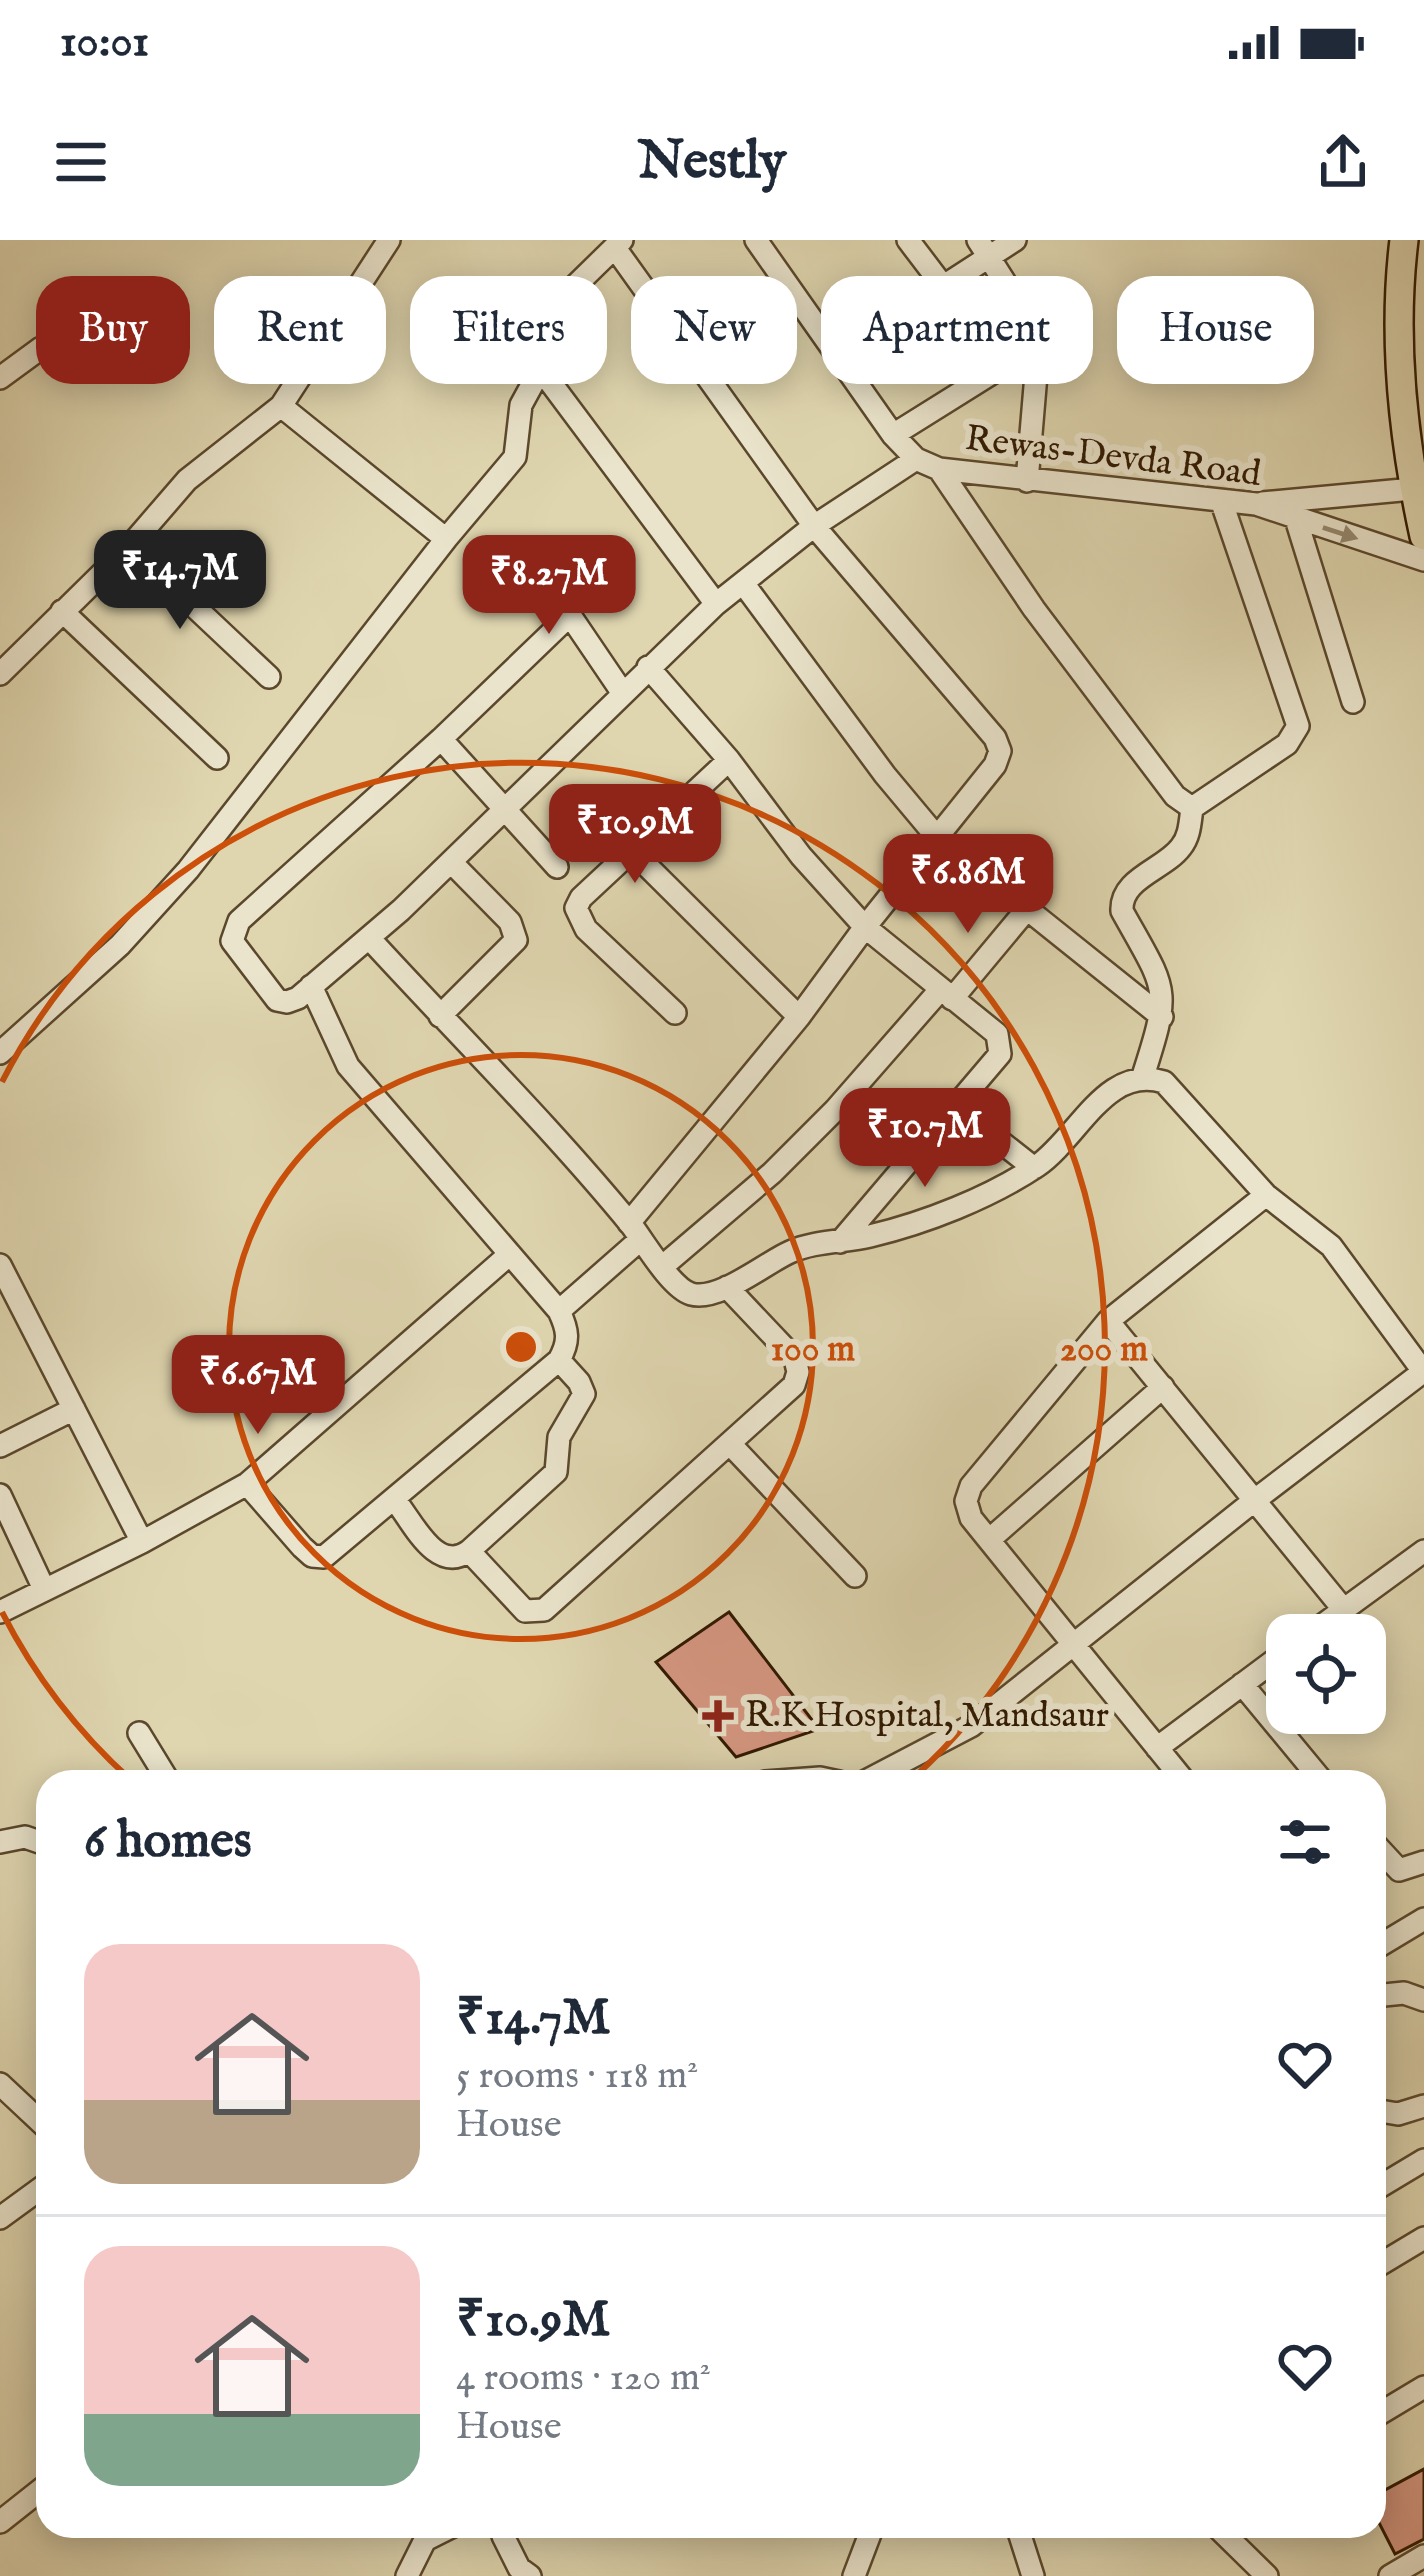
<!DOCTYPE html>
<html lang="en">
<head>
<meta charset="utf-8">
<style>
  :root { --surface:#fff; --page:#f2f2f3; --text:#1f2937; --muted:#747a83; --line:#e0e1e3; --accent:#8f2418 }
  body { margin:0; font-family:"IM FELL English",serif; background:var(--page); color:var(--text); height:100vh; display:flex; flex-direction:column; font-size:45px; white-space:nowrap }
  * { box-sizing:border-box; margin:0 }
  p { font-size:39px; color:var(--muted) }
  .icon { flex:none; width:66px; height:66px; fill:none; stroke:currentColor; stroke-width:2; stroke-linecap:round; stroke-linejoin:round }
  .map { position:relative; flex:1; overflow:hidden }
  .sheet { position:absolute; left:36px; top:1530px; width:1350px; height:768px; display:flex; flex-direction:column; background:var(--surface); border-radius:36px; box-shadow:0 6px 30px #0003 }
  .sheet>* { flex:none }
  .top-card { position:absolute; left:36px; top:36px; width:1353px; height:108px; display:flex; gap:24px }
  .controls { position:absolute; left:1266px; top:1374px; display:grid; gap:24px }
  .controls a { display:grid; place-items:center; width:120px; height:120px; border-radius:24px; background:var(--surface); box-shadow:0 6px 30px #0003; font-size:60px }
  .price { position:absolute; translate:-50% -102px; padding:0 27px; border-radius:24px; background:var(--accent); color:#fff; font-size:39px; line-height:78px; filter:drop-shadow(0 3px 6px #0008) }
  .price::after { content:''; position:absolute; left:50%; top:72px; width:36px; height:27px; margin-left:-18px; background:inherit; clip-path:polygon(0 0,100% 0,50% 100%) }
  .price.active { background:#222; color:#fff }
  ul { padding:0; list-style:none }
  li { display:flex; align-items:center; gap:36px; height:300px; padding:0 48px }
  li+li { border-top:3px solid var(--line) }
  li span { display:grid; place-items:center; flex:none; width:336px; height:240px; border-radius:36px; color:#555 }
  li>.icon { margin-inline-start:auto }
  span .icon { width:144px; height:144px; fill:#fffc; stroke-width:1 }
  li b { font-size:51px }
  h2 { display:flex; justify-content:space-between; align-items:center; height:144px; padding:0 48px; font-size:51px }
  .tag { padding:0 42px; border-radius:36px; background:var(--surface); box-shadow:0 6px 30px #0003; font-size:42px; line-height:108px }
  .tag.active { background:var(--accent); color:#fff }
  .status { display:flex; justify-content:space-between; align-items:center; height:84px; padding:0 60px; background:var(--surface); direction:ltr }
  .status svg { height:33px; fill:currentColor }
  header { display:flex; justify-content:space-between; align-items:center; height:156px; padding:0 48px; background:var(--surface); font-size:54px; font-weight:700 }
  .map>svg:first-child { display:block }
</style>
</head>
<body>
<div class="status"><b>10:01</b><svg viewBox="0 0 49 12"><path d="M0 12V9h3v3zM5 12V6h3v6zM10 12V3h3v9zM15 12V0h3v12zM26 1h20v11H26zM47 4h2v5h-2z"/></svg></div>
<header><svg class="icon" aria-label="menu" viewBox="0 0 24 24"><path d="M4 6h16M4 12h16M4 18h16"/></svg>Nestly<svg class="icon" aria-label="share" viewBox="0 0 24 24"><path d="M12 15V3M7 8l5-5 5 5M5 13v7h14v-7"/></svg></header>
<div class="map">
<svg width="1424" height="2336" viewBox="0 0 1424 2336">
  <rect width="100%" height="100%" fill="#dfd6b0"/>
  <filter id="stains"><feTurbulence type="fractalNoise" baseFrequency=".00167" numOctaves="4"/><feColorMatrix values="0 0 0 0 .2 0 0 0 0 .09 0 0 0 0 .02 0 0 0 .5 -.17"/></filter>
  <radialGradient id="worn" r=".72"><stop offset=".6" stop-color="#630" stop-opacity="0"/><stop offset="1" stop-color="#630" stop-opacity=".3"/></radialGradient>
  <!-- building -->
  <path fill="#d79883" stroke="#2f1800" stroke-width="3" d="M729,1372L819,1489L736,1517L656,1422Z
    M1424,2229V2299L1395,2314L1374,2273V2256Z"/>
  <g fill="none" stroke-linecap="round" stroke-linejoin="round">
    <defs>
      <path id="minor" d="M622,0L532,88L527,111L716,364
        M756,0L893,195L916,219L939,229L1256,264L1424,320
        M908,0L943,46
        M978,0L1034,88L1037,123L1027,241
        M615,8L814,286L995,498L1000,511L995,525L865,687L799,777L629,983
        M837,115L1015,0
        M0,138L41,108
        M281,166L446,299
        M893,195L1037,105
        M939,229L1034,369L1175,556L1192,568L1287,504L1298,486L1222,263
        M1262,263L1424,248
        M1296,279L1353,462
        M130,306L269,437
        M525,309L622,452
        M743,343L885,535L936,596L1162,777
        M62,371L217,518
        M569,376L441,499L239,681L232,701L277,760L287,762L298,758L401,670L716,364L814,286L916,219
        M648,427L729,520L801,616L865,687L997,794L1000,814L840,1002
        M0,434L130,306L187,240L281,166L389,0
        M441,499L557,627
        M632,611L799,777
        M369,698C456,793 550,886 632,986C645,1003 671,1048 691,1054C719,1062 765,1023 790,1012C814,1001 844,1002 870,996C925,983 989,958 1037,926C1079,897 1106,824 1164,842L1266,955L1331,1006L1423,1131
        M952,759L1027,669
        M675,773L586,689L576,668L581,658L729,520
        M440,776L516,700L510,682L451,622
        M0,813L120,705L188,630L446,299L515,217L521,165L539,132
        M1143,836C1172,746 1167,752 1122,671C1120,638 1164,630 1181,607C1190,596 1190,582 1192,568
        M955,866L1034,928
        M0,1025L142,1302
        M663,1026L772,933L835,870L940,750
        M559,1071L641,999
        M1108,1081L1344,1370
        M0,1206L74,1169
        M732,1206L855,1336
        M247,1244L302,1307L312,1316L324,1317L559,1120C570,1101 568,1090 559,1071L348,826L311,746
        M0,1255L44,1349
        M395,1260C414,1284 436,1334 469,1311L556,1232L559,1197L584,1154L579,1142L559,1120
        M989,1300L1163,1147
        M469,1311L525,1371L544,1370L794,1145L798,1132L795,1119L727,1047
        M0,1372L142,1302L247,1244L510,1014
        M1309,1395L1424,1311
        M1242,1444L1323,1542
        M139,1493L169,1542
        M1157,1508L1287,1411
        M765,1542L820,1538L839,1542
        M864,1542L971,1486L1255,1260L1424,1131
        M1185,1542L971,1278L966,1261L971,1246L1108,1081L1266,955
        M0,1602L25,1597L48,1605
        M1374,1603L1399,1630L1424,1622
        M1374,1709L1424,1679
        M1374,1756L1404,1753L1424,1760
        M0,1844L48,1889
        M1374,1870L1398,1874L1424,1866
        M1374,1950L1424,1920
        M0,1978L48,1943
        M1374,2028L1424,1998
        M1374,2177L1424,2147
        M0,2282L48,2244
        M507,2286L503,2296L519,2328L530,2336
        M1017,2286L1033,2336
        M1216,2286L1267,2336
        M407,2336L425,2300L453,2286
        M854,2336L873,2286
        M1390,2336L1424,2316"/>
      <path id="major" d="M1404,0C1392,98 1403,200 1424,296"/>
    </defs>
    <!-- minor casing -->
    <use href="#minor" stroke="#5b482c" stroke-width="26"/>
    <!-- major casing -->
    <use href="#major" stroke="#2f1800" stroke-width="32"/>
    <!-- minor -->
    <use href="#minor" stroke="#eae4cc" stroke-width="21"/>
    <!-- major -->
    <use href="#major" stroke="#dfd6b0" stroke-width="27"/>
  </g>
  <!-- one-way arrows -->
  <defs><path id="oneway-solid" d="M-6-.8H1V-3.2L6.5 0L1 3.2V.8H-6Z" transform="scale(3)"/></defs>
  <use fill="#968870" href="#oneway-solid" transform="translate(1340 293) rotate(18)"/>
  <!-- distance rings -->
  <g fill="none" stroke="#cc4f0a" stroke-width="6">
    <circle cx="521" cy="1107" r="292"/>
    <path d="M131 1540A583 583 0 0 1 2 1372M2 842A583 583 0 1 1 911 1540"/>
  </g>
  <!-- markers -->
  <path fill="#8f2418" stroke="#eae4cc" stroke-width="4.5" d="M712 1458h12v12h12v12h-12v12h-12v-12h-12v-12h12z"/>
  <g text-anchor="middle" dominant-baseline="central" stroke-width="12" stroke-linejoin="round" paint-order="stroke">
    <!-- street labels -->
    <g font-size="36" fill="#2f1800" stroke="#eae4cc">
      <text transform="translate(1113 217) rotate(7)">Rewas-Devda Road</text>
    </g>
    <!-- poi labels -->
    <g font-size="36" fill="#2f1800" stroke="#eae4cc" text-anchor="start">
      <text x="745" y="1476">R.K Hospital, Mandsaur</text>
    </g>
  </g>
  <circle cx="521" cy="1107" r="18" fill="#cc4f0a" stroke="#eae4cc" stroke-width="6"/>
  <g font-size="36" text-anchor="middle" font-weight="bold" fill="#cc4f0a" stroke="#eae4cc" stroke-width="12" stroke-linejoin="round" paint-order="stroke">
    <text x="813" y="1120">100 m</text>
    <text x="1104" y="1120">200 m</text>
  </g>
  <rect width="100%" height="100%" filter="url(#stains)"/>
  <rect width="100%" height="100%" fill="url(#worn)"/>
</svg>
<div class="controls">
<a><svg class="icon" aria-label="locate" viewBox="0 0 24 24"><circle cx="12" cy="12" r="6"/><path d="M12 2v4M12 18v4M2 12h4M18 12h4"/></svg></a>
</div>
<b class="price active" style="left:180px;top:392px">₹14.7M</b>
<b class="price" style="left:549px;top:397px">₹8.27M</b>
<b class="price" style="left:635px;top:646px">₹10.9M</b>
<b class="price" style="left:968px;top:696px">₹6.86M</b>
<b class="price" style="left:925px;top:950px">₹10.7M</b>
<b class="price" style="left:258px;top:1197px">₹6.67M</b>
<div class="top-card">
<a class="tag active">Buy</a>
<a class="tag">Rent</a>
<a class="tag">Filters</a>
<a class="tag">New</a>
<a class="tag">Apartment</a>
<a class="tag">House</a>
</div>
<section class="sheet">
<h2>6 homes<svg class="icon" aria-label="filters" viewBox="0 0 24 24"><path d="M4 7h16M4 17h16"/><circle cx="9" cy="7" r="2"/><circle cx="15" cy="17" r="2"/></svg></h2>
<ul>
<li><span style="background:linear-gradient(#f6c9c9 65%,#b9a48a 0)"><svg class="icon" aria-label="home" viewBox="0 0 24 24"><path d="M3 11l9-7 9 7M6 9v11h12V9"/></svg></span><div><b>₹14.7M</b><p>5 rooms · 118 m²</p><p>House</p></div><svg class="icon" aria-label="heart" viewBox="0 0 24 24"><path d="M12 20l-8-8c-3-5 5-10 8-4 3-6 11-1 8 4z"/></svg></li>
<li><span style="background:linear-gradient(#f6c9c9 70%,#7fa58c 0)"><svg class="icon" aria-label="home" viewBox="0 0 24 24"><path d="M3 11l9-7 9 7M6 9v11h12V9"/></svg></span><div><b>₹10.9M</b><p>4 rooms · 120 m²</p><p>House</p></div><svg class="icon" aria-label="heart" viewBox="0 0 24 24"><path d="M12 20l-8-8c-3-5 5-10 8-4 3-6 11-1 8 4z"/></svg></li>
</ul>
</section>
</div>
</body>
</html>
